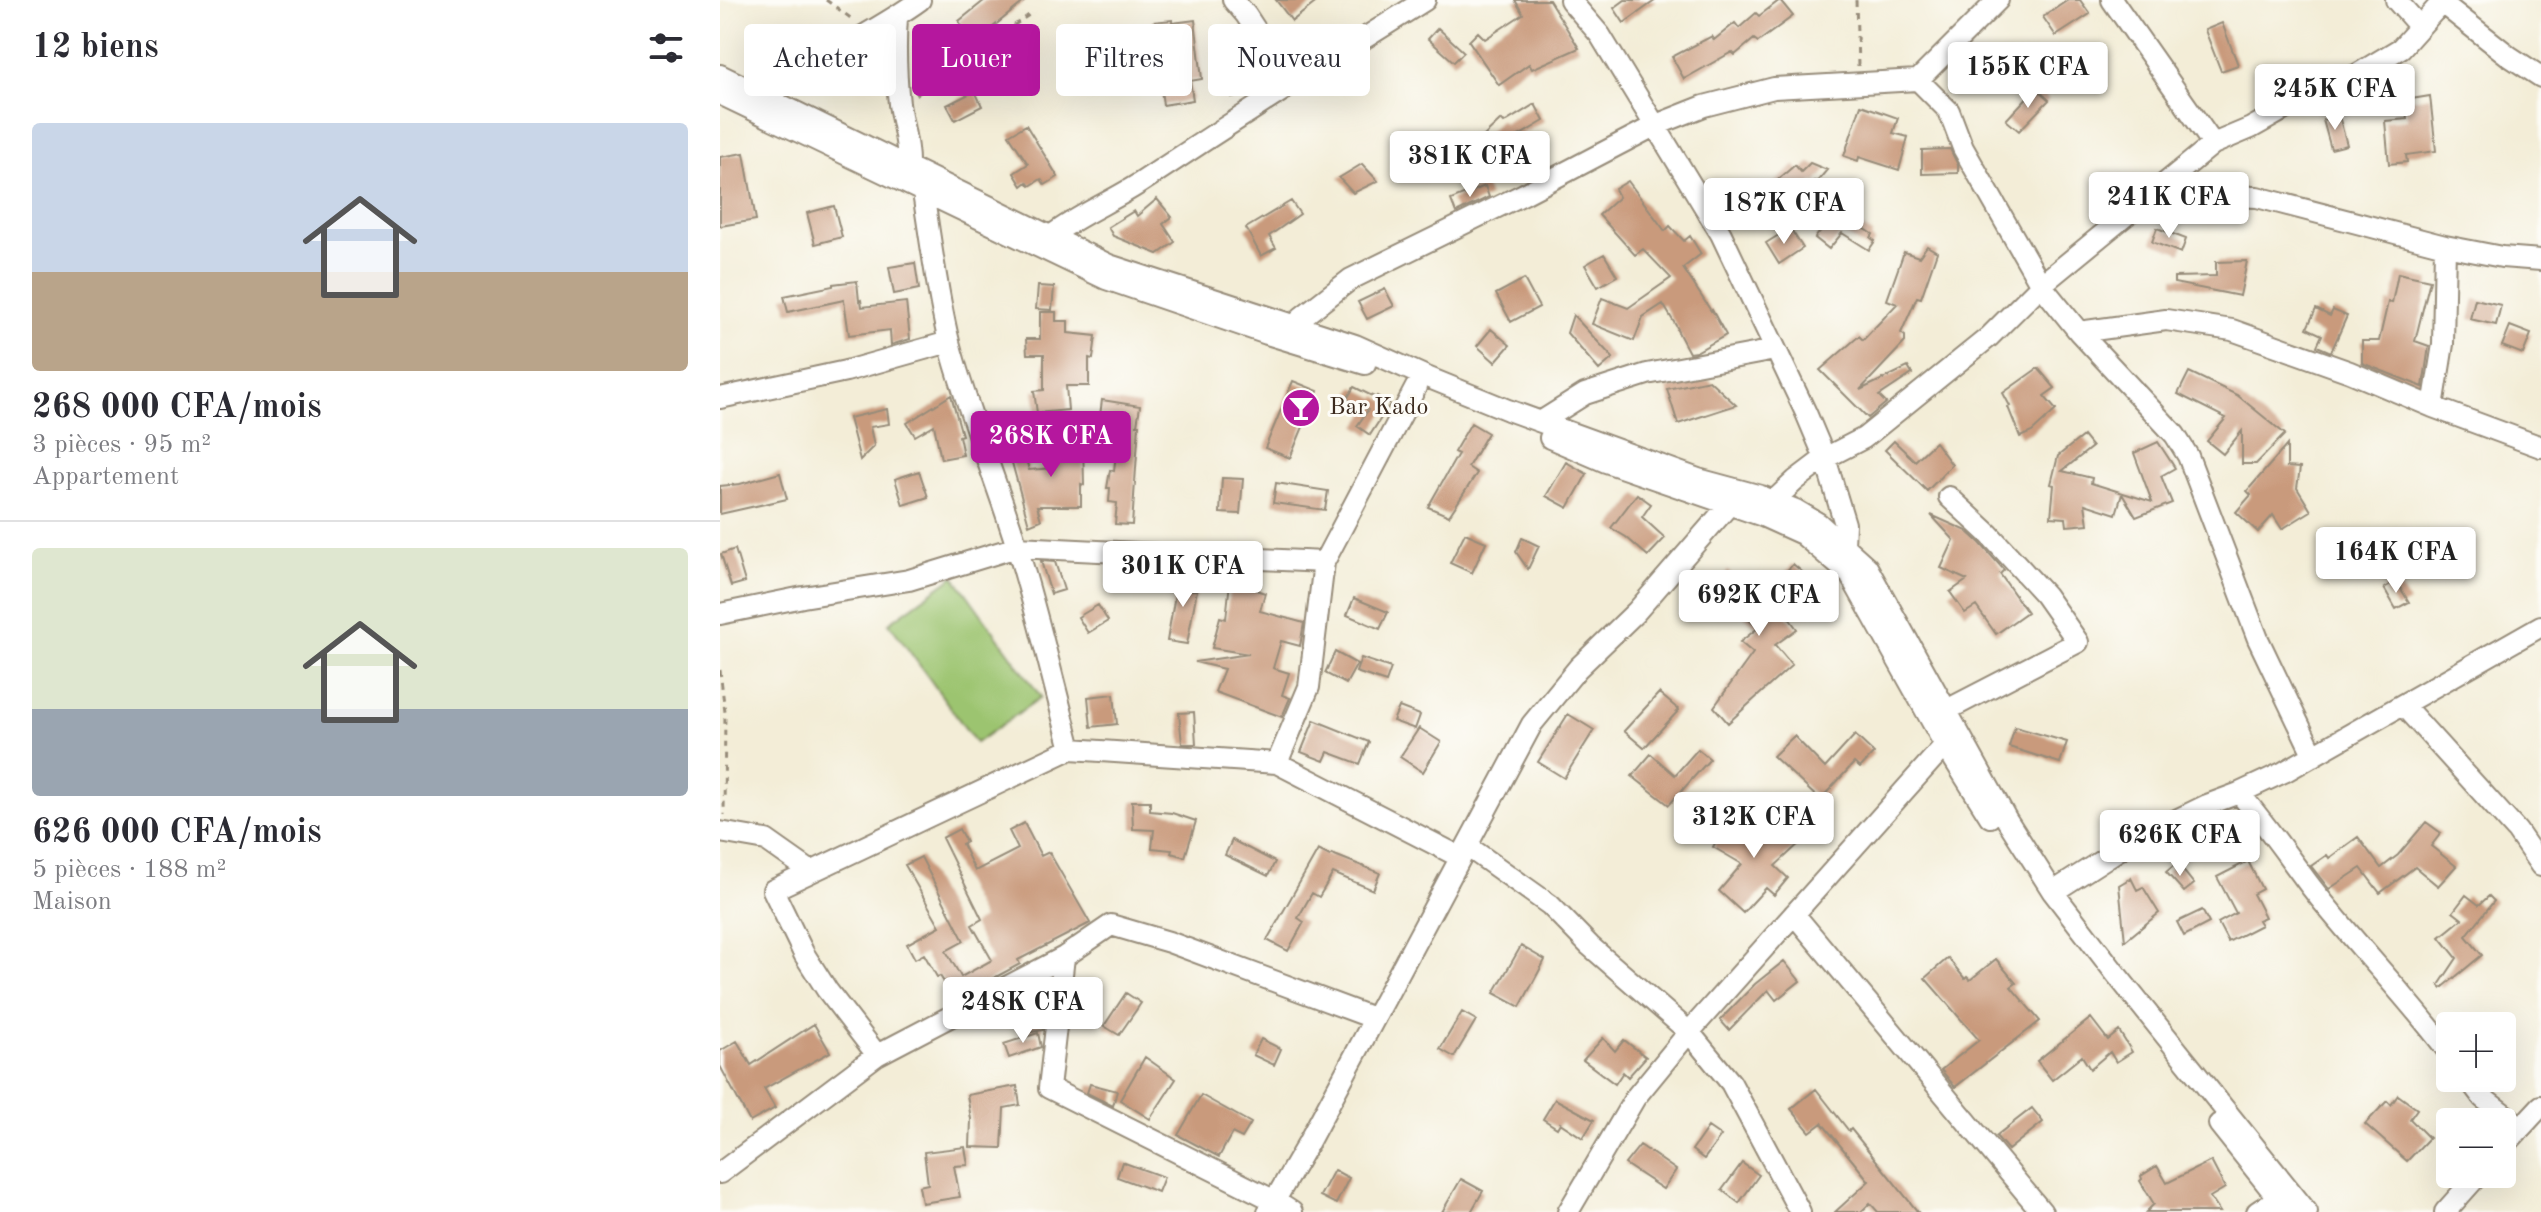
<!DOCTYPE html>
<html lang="fr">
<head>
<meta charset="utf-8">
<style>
  :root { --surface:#fff; --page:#f7f7f7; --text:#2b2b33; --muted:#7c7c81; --line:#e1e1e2; --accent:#b5179e }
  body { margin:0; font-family:"Old Standard TT",serif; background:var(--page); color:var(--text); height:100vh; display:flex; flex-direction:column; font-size:30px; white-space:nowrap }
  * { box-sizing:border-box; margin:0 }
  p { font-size:26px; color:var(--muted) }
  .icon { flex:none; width:44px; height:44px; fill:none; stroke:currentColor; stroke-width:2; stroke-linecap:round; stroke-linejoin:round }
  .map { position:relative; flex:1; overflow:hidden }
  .details { display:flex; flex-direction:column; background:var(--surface); width:720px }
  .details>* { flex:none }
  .guide { position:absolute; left:24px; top:24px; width:760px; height:72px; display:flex; gap:16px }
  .fabs { position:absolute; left:1716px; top:1012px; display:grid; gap:16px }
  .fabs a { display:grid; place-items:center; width:80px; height:80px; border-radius:8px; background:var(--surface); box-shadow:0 8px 32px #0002; font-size:40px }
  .price { position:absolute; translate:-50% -68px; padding:0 18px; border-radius:8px; background:#fff; color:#222; font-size:26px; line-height:52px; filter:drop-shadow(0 2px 4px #0008) }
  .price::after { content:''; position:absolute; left:50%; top:48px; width:24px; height:18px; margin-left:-12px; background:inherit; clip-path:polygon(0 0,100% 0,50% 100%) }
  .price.current { background:var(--accent); color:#fff }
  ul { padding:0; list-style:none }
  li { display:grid; align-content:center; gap:16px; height:424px; padding:0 32px }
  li+li { border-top:2px solid var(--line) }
  li span { display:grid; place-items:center; height:248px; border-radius:8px; color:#555 }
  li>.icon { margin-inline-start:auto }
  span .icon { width:144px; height:144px; fill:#fffc; stroke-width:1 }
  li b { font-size:34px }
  h2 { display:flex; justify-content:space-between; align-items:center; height:96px; padding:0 32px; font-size:34px }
  .pill { padding:0 28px; border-radius:8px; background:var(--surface); box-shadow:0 8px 32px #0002; font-size:28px; line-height:72px }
  .pill.current { background:var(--accent); color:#fff }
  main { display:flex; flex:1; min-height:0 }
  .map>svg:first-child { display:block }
</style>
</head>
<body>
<main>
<section class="details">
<h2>12 biens<svg class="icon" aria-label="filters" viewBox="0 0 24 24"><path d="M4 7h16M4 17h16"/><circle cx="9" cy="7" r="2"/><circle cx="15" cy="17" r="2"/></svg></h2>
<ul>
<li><span style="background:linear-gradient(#c9d6e8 60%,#b9a48a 0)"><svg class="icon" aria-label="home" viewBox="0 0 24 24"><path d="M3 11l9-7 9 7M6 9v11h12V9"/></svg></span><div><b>268 000 CFA/mois</b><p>3 pièces · 95 m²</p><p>Appartement</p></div></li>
<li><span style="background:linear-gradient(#dfe7d0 65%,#9aa5b1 0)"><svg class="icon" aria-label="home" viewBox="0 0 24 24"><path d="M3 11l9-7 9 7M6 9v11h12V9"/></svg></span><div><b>626 000 CFA/mois</b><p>5 pièces · 188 m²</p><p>Maison</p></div></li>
</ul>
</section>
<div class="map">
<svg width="1821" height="1212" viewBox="0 0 1821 1212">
  <rect width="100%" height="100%" fill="#fdfcf7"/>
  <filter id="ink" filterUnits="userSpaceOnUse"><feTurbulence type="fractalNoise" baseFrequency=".0125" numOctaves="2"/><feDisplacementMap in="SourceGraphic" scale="16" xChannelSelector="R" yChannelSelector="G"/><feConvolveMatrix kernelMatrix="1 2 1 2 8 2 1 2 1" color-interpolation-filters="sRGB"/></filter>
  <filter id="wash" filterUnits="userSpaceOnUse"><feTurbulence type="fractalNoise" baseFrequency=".006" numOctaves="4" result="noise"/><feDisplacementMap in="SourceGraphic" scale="32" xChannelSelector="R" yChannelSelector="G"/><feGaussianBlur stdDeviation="1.8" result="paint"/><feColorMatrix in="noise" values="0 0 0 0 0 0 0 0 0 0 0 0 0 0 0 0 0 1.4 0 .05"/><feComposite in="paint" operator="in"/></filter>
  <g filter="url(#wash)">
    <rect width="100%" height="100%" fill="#f3edd7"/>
    <!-- garden -->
    <path fill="#9cc470" stroke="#6c7747" stroke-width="2" d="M234,576L321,697L256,743L169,623Z"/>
    <g id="blocks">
      <!-- building -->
      <path fill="#c99a7b" d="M265,0H306L252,44L239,21Z
        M556,0H599L572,21Z
        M795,0H829L859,48L812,69L809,64L779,85L749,41L758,32L765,39L803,14Z
        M905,0H936L904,23L894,8Z
        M1060,0L1073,16L1038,42L1034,39L1015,55L1012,52L964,79L952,57L992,36L994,40L1015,23L1019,28L1036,13L1039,16Z
        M1348,0H1360L1370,14L1336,36L1323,17Z
        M452,20V23L475,20L482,79L470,81L473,100L443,105L433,22Z
        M1502,23L1518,65L1501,71L1485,30Z
        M718,28L744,52L734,62L708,39Z
        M208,41L223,67L208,75L193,49Z
        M519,63L525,94L512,97L505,65Z
        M1316,88L1329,100L1299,131L1286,120Z
        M255,91L262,106L235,120L227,105Z
        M1710,96L1716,151L1686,155L1687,162L1669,164L1665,121L1687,119L1685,100Z
        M815,104L824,121L797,137L810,150L792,166L764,136L781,120L784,123Z
        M1141,105L1178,118L1173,133L1188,137L1179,170L1139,157L1138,161L1124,156Z
        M1619,116L1627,145L1611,149L1603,120Z
        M306,125L338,177L325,185L321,179L310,186L307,182L302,186L294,173L308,164L289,135Z
        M1230,149L1238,165V173L1202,174V150Z
        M24,153L36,220L0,226V157Z
        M1090,163L1107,170L1096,183L1094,181L1070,201L1054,183L1075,165L1081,172Z
        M642,164L658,181L633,193L619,178Z
        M908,181L945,231L950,226L964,241L970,236L981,254L963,268L991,311L992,310L1006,335L976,352L969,353L957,330L958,329L943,304L923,317L914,341L872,324L882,298L908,308L951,278L923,249L915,255L879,215L899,197L895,189Z
        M765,186L769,197L736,213L731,200Z
        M437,199L452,217L443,224L455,242L438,254L393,236L388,227L414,211L417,216Z
        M571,201L580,214L549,236L556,248L541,256L526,228Z
        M114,206L122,237L95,244L87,213Z
        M1116,211L1133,224L1134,222L1153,234L1151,238L1155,241L1149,250L1122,233L1109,249L1095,238Z
        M1070,228L1083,248L1059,264L1046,243Z
        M1437,228L1466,239L1461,253L1432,242Z
        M1207,246L1217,252L1201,298L1197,297L1181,333L1185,336V342L1140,390L1188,367L1192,374L1159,396L1166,403L1148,418L1100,370L1139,336L1143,340L1177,304L1167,300L1184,252L1199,257Z
        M884,254L897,276L878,287L865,265Z
        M1527,261L1520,296L1454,283V277L1496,276V262Z
        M195,263L199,289L174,294L169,267Z
        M1678,273L1710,280L1695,341L1709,346L1703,387L1642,363V341H1659L1668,302L1672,303Z
        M804,279L819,307L791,322L776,294Z
        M137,281L139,301L141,300L142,307L186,302L190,339L171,345L170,330L129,335L124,300L68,312L64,296L113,286V284Z
        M318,286L334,287L332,310L316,309Z
        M665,289L674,306L647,319L638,302Z
        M1755,299L1781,305L1776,325L1750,319Z
        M1596,309L1610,316L1613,310L1627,316L1611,352L1597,346L1602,335L1587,328Z
        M320,312H336V321H348V333L376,336L373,359L369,358V386H346L348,410L317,413L314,391L324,390V354H307L306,339H320Z
        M853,315L893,358L879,370L847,333Z
        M1790,326L1811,334L1803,354L1782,346Z
        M771,329L790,345L775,362L757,346Z
        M1318,368L1335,388L1324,396L1336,410L1312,432L1300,437L1288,407L1290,406L1283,393Z
        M1469,372L1517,395L1565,434L1536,464H1522V431L1503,454L1487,441L1506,418L1458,394Z
        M989,380L1016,405L958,424L947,389Z
        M573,381L598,391L570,458L545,448Z
        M634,387L656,398L657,396L670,404L650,435L637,426L648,410L627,399Z
        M231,395L242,435L239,436L243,455L221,459L214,425L195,436L187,423Z
        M382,400L420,406L417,425H419L412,525L395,524L397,503L389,502L390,488H387L390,470L394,471L398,435L393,434L394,418L380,416Z
        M167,409L169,424L150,427L154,446L140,460L129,418Z
        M751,423L768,433L748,467L757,473L729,516L708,507L738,454L734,452Z
        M1363,436L1372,447L1342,471L1372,478L1371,483L1432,502L1414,453L1438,442L1455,468L1441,476L1452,503L1416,517L1402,494L1396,514L1365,504L1368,524L1347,526L1346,518L1331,517L1334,485L1331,484L1338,456Z
        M334,441H363L364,485L361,484V506H317L321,520L309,525L288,448L302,445L309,470L334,468Z
        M1174,441L1195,461L1215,442L1232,465L1207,491L1165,450Z
        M1567,445V467L1580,468L1577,488L1591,511L1562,529L1553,515L1538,532L1516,512L1531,495L1527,491Z
        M846,462L867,474L848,508L826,496Z
        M199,471L208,497L183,505L175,479Z
        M60,473L67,499L0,514V486L20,484Z
        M502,478L523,479L520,514L500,513Z
        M556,483L608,491L605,510L553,503Z
        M917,494L931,504L922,517L945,538L928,556L906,537L891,528Z
        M1211,515L1247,531L1260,543L1284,570L1280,574L1307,612L1276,634L1256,606L1245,613L1230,592L1247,580L1221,568L1234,540Z
        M745,533L766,542L752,573L730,563Z
        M802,538L819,546L808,569L796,552Z
        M15,549L25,582L11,586L1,554Z
        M321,561L335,562L344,590L331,594Z
        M1073,564L1088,577L1061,607L1077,629L1055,645L1072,665L1008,723L994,707L1033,653L1020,642L1038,628L993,588L1008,571L1041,600Z
        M459,572L475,575L472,590H477L467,644L447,641Z
        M1676,581L1689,602L1676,609L1664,588Z
        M510,582L545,593L540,611L584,623L580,646L561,641L553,668L569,673L562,695L570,698L562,717L495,692L504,669L475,662L529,654L492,648L500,617L506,619Z
        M634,598L668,612L660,629L627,615Z
        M378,605L388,621L368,633L358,617Z
        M615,652L637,664L626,684L605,673Z
        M641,658L671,668L666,682L636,672Z
        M939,693L959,710L924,748L904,731Z
        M394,694L397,724L371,727L368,697Z
        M679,707L700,715L695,729L673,721Z
        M474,712L476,744H462L459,713Z
        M848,714L874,730L844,778L818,762Z
        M594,720L649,742L640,764L608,752L604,761L581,752Z
        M1295,727L1347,742L1340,763L1289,747Z
        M699,728L721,742L703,772L680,757Z
        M1135,735L1154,753L1140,768L1134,763L1100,800L1053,756L1074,736L1105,768Z
        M978,749L990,759L949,805L912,776L931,754L955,775Z
        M412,801H430V811L452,813L476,821L465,857L451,853L452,850L432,848L434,830L413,829Z
        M1011,814L1047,837L1065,821L1083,840L1055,866L1068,878L1054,895L1046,888L1023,913L999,891L1022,864L993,847Z
        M1706,822L1721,833L1711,846L1736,866L1718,886L1695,867L1660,893L1641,868L1609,889L1591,866L1607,855L1609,858L1638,837L1661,868L1678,855Z
        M304,823L321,856L329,852L370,923L298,960L300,964L235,999L220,976L217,977L204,954L195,959L187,944L220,926L185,865L201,857L244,941L226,951L241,977L272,960L252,925L262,919L222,838L239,829L246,842L242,844L255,871L298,849L289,831Z
        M512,840L555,862L548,876L505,855Z
        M598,850L610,856L612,854L660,873L653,890L613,873L599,897L592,893L578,918L584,922L568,951L547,940Z
        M1528,861L1542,889L1533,894L1545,917L1538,920L1541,925L1508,942L1498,923L1516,913L1497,877Z
        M1457,863L1474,884L1464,892L1446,872Z
        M1411,878L1417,890L1423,887L1439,913L1405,941L1399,885Z
        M1746,895L1759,905L1769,896L1774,901L1746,936L1762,955L1722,988L1719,985L1737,958L1720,937L1742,919L1733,912Z
        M1482,910L1489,923L1464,936L1457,922Z
        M801,946L825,960L800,1007L774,993Z
        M1228,958L1245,979L1247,977L1250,980L1276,959L1296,983L1291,987L1320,1021L1235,1087L1221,1070L1259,1040L1205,978Z
        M1064,961L1080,981L1056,1000L1048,990L1009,1030L1000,1020L1035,984Z
        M406,993L421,1003L399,1035L384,1026Z
        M318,1006L323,1030L305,1033L301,1010Z
        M742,1012L756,1020L734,1057L720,1049Z
        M1371,1018L1388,1040L1399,1031L1412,1052L1396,1062L1390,1052L1370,1069L1362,1056L1332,1080L1317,1061Z
        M94,1024L110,1052L44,1089L55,1108L30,1122L0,1066V1051L17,1041L31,1065Z
        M318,1033L321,1047L289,1058L284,1044Z
        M883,1038L895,1051L904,1040L926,1057L908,1077L903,1072L895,1084L863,1060Z
        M541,1039L561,1049L554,1065L533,1055Z
        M425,1057L456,1079L430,1119L400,1100Z
        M370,1084L397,1091L393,1106L367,1093Z
        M297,1086L300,1105L284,1108L282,1148L250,1147L251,1119L247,1095Z
        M1096,1089L1129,1131L1131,1129L1198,1212H1158L1150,1203L1141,1212H1115L1149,1181L1102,1123L1090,1132L1071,1109Z
        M481,1095L531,1123L522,1138L512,1133L499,1157L458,1135Z
        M1678,1095L1697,1109L1690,1119L1709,1138L1687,1161L1645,1124L1667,1101L1671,1105Z
        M835,1099L874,1120L863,1138L840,1123L837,1128L823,1119Z
        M1312,1108L1323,1122L1288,1150L1276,1136Z
        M988,1127L1001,1136L984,1159L972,1150Z
        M920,1145L956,1170L943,1189L905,1164Z
        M245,1147L248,1165L234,1166L240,1197L202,1203L199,1186L208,1184L204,1152Z
        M1491,1161L1505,1188L1490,1197L1500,1212H1426L1434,1204L1420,1181L1422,1179L1421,1176L1437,1166L1447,1183Z
        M402,1162L444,1177L438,1192L397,1177Z
        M1022,1163L1039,1175L1019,1203L1002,1190Z
        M614,1170L629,1178L616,1204L600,1196Z
        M741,1179L763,1191L751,1212H722Z"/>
    </g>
  </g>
  <g filter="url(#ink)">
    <use href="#blocks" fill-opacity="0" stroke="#978c7a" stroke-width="2"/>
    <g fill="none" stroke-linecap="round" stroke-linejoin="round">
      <defs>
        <path id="street" d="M513,0L526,15L571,84
          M850,0L880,35L1001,234L1086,413L1105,458L1125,524L1124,545
          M1392,0L1493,144
          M1676,0L1700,27
          M1722,3L1789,56L1821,77
          M177,17C175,46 176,75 179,104C182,125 189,145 188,166
          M0,75L389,265L635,345L702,375L788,410L978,479L1041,496L1076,510L1098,523L1147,567L1287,820L1333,892L1396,974L1587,1212
          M1198,80L1278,0
          M0,94L386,279L547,334L645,364
          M49,100C62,82 84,70 104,59C136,39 170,22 200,0
          M203,193C211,242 217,293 229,342C247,411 275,476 296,544C317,611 333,681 351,749
          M1429,195L1467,194L1537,197L1725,246L1782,257L1821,260
          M331,236C358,215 391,202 420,183C514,121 609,60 705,0
          M576,326L582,317L631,279L804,194L936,125L984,106L1054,88L1198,80L1229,111L1243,148L1321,285L1359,332L1455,435L1468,456L1538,639L1594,756
          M1359,332L1446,320L1512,330L1630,372L1713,407L1821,447
          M0,398L126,371L229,342
          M1713,407L1723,344L1725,246
          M822,421L865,394L927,374L1055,350
          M830,438L886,462L1040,515L1082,534L1130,575L1225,745L1270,817
          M1045,509L1076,480L1105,458L1144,438L1269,337L1321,285L1493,144L1531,128L1579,101L1636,75L1681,48L1724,0
          M0,614L83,597L189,580L297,547L604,562
          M1683,705L1797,831L1821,866
          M1225,711L1358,642L1325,595L1269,534L1229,497
          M557,763L589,687L604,562L696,387
          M1519,793C1545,823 1567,855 1591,887C1635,944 1687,996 1730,1054
          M0,832L46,840L90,871
          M747,846L830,905L870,946L969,1032L1011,1083L1080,1212
          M1333,892L1411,842L1487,805L1519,793L1564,772L1821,626
          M1074,914L1322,1212
          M344,957L329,1088L555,1201L572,1212
          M157,1055L107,990L84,954L53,890L351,749L557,763L740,857
          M1748,1078L1763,1098L1801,1127
          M1499,1124L1569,1212
          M1782,1148L1821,1106
          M0,1173L157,1055L344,957L391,925L449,942L653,1018
          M548,1212L588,1143L812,724L858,668L916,612L1009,505
          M848,1212L915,1098L969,1032L1225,745
          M1537,1212L1558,1198
          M1725,1212L1759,1174"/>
      </defs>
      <!-- street casing -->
      <use href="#street" stroke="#978c7a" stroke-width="24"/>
      <!-- path -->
      <path stroke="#978c7a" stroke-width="3" stroke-dasharray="6 6" stroke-linecap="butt" d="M106,0L132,19
        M1136,0L1138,66
        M196,95L313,12
        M0,670L5,712L4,815"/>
      <!-- street -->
      <use href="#street" stroke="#fff" stroke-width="20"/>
    </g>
  </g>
  <!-- icons -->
  <defs>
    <symbol id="bar-disc" viewBox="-11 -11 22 22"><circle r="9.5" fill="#b5179e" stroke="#fdfcf7"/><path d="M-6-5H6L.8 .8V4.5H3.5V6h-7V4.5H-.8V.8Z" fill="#fff"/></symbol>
  </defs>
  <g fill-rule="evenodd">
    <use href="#bar-disc" x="559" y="386" width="44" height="44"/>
  </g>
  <g text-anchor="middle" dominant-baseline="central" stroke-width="6" stroke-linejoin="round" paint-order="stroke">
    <!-- poi labels -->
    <g font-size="24" fill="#3b2a1e" stroke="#fdfcf7" text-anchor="start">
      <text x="609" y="408">Bar Kado</text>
    </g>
  </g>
</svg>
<div class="fabs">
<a>+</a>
<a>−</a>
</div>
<b class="price" style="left:1308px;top:110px">155K CFA</b>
<b class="price" style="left:1615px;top:132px">245K CFA</b>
<b class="price" style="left:750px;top:199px">381K CFA</b>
<b class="price" style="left:1449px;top:240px">241K CFA</b>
<b class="price" style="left:1064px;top:246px">187K CFA</b>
<b class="price current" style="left:331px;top:479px">268K CFA</b>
<b class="price" style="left:1676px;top:595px">164K CFA</b>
<b class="price" style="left:463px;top:609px">301K CFA</b>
<b class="price" style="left:1039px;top:638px">692K CFA</b>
<b class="price" style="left:1034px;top:860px">312K CFA</b>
<b class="price" style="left:1460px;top:878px">626K CFA</b>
<b class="price" style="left:303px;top:1045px">248K CFA</b>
<div class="guide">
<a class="pill">Acheter</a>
<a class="pill current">Louer</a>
<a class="pill">Filtres</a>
<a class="pill">Nouveau</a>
</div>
</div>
</main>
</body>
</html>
